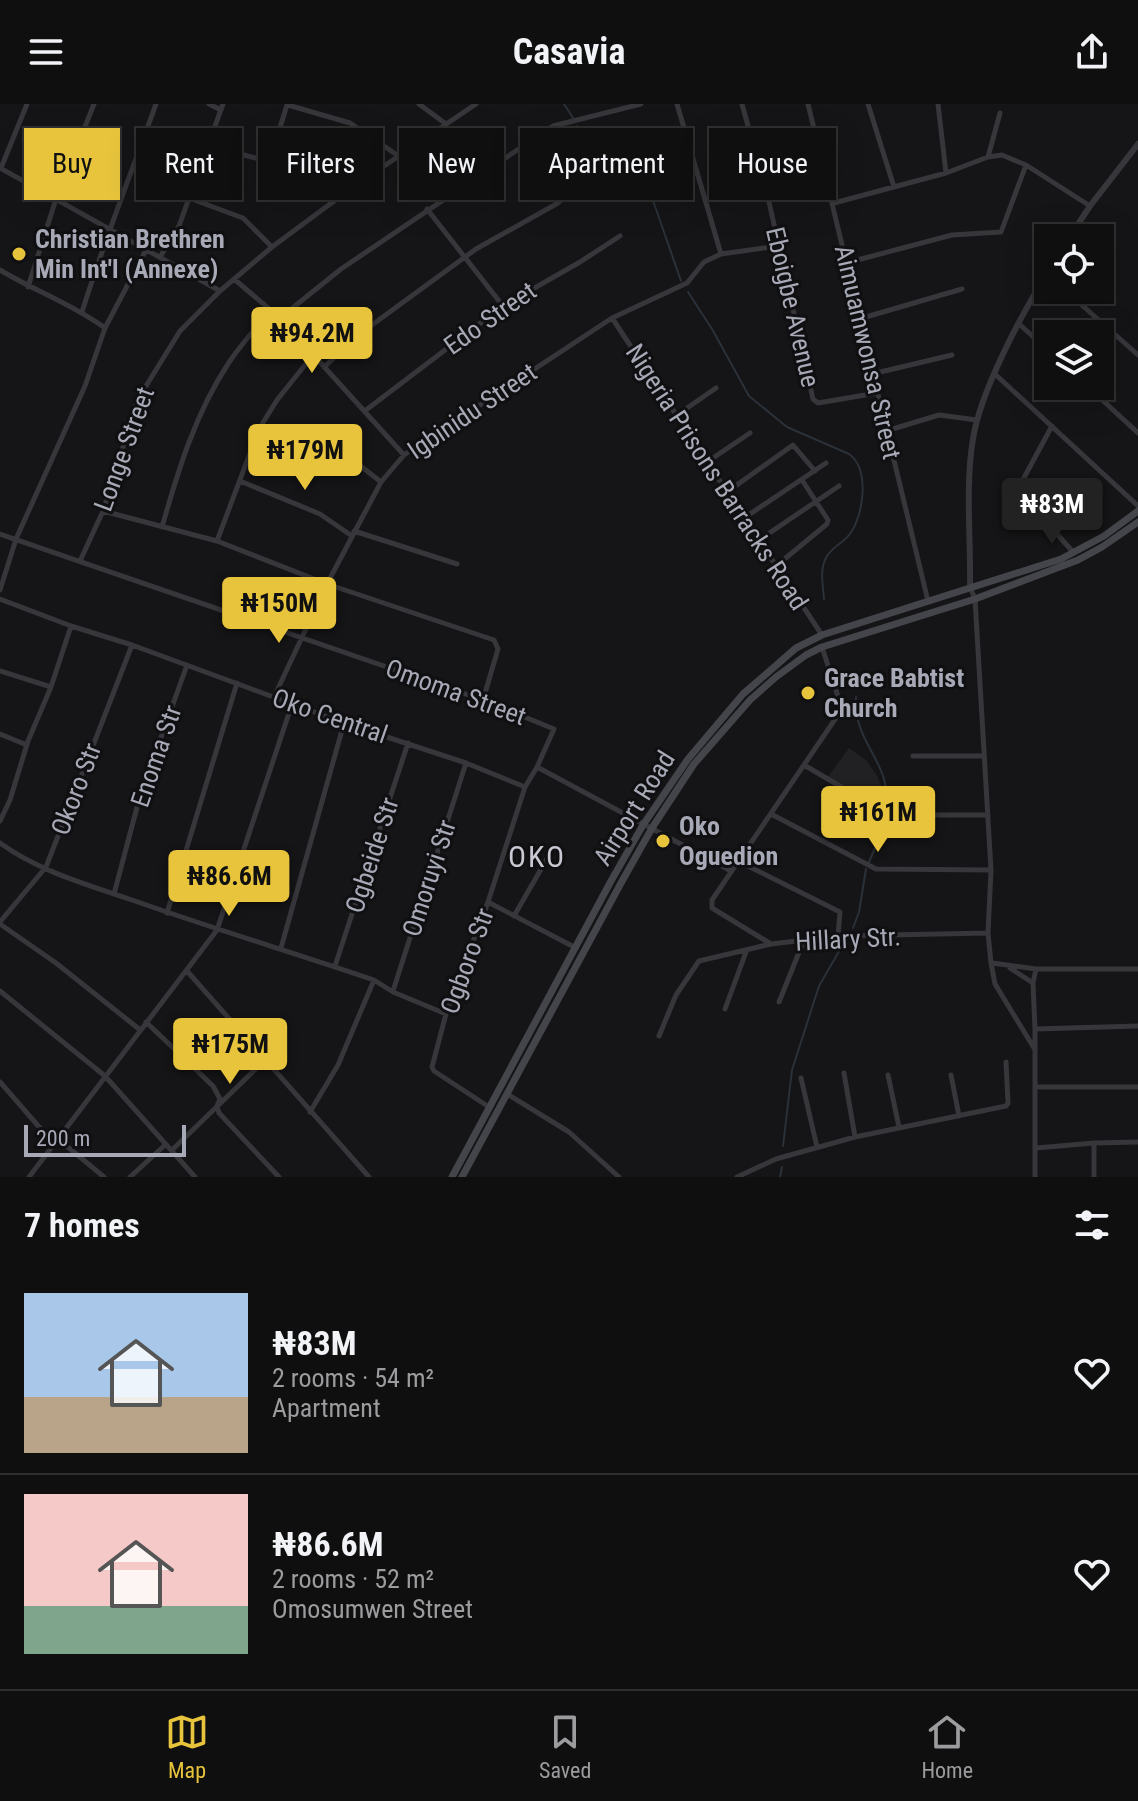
<!DOCTYPE html>
<html lang="en">
<head>
<meta charset="utf-8">
<style>
  :root { --surface:#100f10; --page:#1e1d1e; --text:#f1f3f6; --muted:#9c9c9f; --line:#302f30; --accent:#e7c43b }
  body { margin:0; font-family:"Roboto Condensed",sans-serif; background:var(--page); color:var(--text); height:100vh; display:flex; flex-direction:column; font-size:30px; white-space:nowrap }
  * { box-sizing:border-box; margin:0 }
  p { font-size:26px; color:var(--muted) }
  .icon { flex:none; width:44px; height:44px; fill:none; stroke:currentColor; stroke-width:2; stroke-linecap:round; stroke-linejoin:round }
  .map { position:relative; height:1073px; overflow:hidden }
  .drawer { display:flex; flex-direction:column; background:var(--surface); flex:1 }
  .drawer>* { flex:none }
  .hud { position:absolute; left:24px; top:24px; width:1090px; height:72px; display:flex; gap:16px }
  .buttons { position:absolute; left:1034px; top:120px; display:grid; gap:16px }
  .buttons a { display:grid; place-items:center; width:80px; height:80px; border-radius:0px; background:var(--surface); box-shadow:0 8px 32px #0002,0 0 0 2px var(--line); font-size:40px }
  .scale { position:absolute; left:24px; bottom:20px; width:162px; box-sizing:border-box; padding-left:8px; border:4px solid #a7aab6; border-top:0; font-size:22px; line-height:28px; white-space:nowrap; color:#a7aab6; -webkit-text-stroke:6px #100f11; paint-order:stroke }
  .price { position:absolute; translate:-50% -68px; padding:0 18px; border-radius:8px; background:var(--accent); color:#111; font-size:26px; line-height:52px; filter:drop-shadow(0 2px 4px #0008) }
  .price::after { content:''; position:absolute; left:50%; top:48px; width:24px; height:18px; margin-left:-12px; background:inherit; clip-path:polygon(0 0,100% 0,50% 100%) }
  .price.current { background:#222; color:#fff }
  ul { padding:0; list-style:none }
  li { display:flex; align-items:center; gap:24px; height:200px; padding:0 24px }
  li+li { border-top:2px solid var(--line) }
  li span { display:grid; place-items:center; flex:none; width:224px; height:160px; border-radius:0px; color:#555 }
  li>.icon { margin-inline-start:auto }
  span .icon { width:96px; height:96px; fill:#fffc; stroke-width:1 }
  li b { font-size:34px }
  h2 { display:flex; justify-content:space-between; align-items:center; height:96px; padding:0 24px; font-size:34px }
  .tag { padding:0 28px; border-radius:0px; background:var(--surface); box-shadow:0 8px 32px #0002,0 0 0 2px var(--line); font-size:28px; line-height:72px }
  .tag.current { background:var(--accent); color:#111 }
  header { display:flex; justify-content:space-between; align-items:center; height:104px; padding:0 24px; background:var(--surface); font-size:36px; font-weight:700 }
  .tab-bar { display:flex; justify-content:space-around; align-items:center; height:112px; border-top:2px solid var(--line); background:var(--surface); font-size:22px; color:var(--muted) }
  .tab-bar a { display:grid; justify-items:center; gap:4px }
  .tab-bar .current { color:var(--accent) }
  .map>svg:first-child { display:block }
</style>
</head>
<body>
<header><svg class="icon" aria-label="menu" viewBox="0 0 24 24"><path d="M4 6h16M4 12h16M4 18h16"/></svg>Casavia<svg class="icon" aria-label="share" viewBox="0 0 24 24"><path d="M12 15V3M7 8l5-5 5 5M5 13v7h14v-7"/></svg></header>
<div class="map">
<svg width="1138" height="1073" viewBox="0 0 1138 1073">
  <rect width="100%" height="100%" fill="#151416"/>
  <!-- built -->
  <path fill="#212123" d="M849,644L867,657L877,672L883,685L880,701L828,673Z"/>
  <g fill="none" stroke-linecap="round" stroke-linejoin="round">
    <!-- stream -->
    <path stroke="#2b3139" stroke-width="2" d="M564,0L573,14
      M577,22L592,46L610,60L630,68L649,85L681,177
      M688,188L712,225L749,292L787,323L849,350C870,365 864,412 849,431C843,439 832,443 827,452C819,465 823,481 824,495
      M856,593C853,641 893,658 886,705
      M869,758L882,728L884,713
      M853,824L859,808L866,765
      M783,1042L792,966L819,882L845,837
      M780,1073L782,1063"/>
    <!-- minor -->
    <path stroke="#36363b" stroke-width="5" d="M209,0L221,6
      M419,0L446,20
      M677,0L721,150
      M742,0L769,98L813,295L818,299L877,289
      M808,0L928,497
      M868,0L894,83
      M938,0L946,69
      M288,1L350,19L400,53
      M209,42L317,70L353,83
      M988,53L1000,9
      M270,56L287,1
      M0,64L220,187
      M1,64L27,0
      M189,94L243,114L272,143
      M834,99L946,69L988,53L1002,51L1026,61L1090,102
      M427,105L503,202
      M160,153L179,122L223,0
      M846,159L952,131L1001,128L1026,61
      M0,166C35,187 72,200 105,224
      M234,175L280,214L404,351
      M28,183L56,95L94,0
      M1065,186L1138,251
      M82,208C104,137 131,70 156,0
      M280,214L341,165L553,22L641,0
      M612,214L822,531
      M859,215L962,185
      M1019,220L1048,246
      M324,263L365,226L476,145L558,99L595,64
      M872,270L952,251
      M996,271L1138,402
      M1087,282L1138,329
      M366,306L503,202L580,158L620,132
      M677,311L716,284
      M1052,322L1020,381L1022,391L1074,449
      M302,327L344,357L358,360L381,378
      M886,327L939,311L977,316
      M707,358L750,329
      M240,377L320,410L352,432
      M727,388L793,341L815,367
      M103,407L217,437L327,480L494,536L498,545L483,596
      M744,414L826,359
      M162,423C178,367 195,310 228,260C240,241 256,224 271,207
      M354,427L457,460
      M0,430L483,596L554,625L537,663L525,683L488,798L446,910L432,963L434,967L489,1003
      M759,436L839,382
      M217,437L259,325L277,296L313,251
      M80,457L103,407L138,295L180,227L220,187L272,143L353,83L476,0
      M776,462L827,420L828,416L802,376
      M970,483L975,495L991,766L988,829L991,859L995,880L1034,944
      M0,486L16,435L85,282L105,224L146,146
      M0,495L71,522L132,541L344,619L466,659L525,683
      M822,543L842,605L712,796V804L771,840L838,832L988,829
      M0,567L51,583
      M274,593L327,480L381,378L404,351L612,214L687,179L704,158L721,150L779,142
      M0,630L27,641
      M913,652H984
      M804,661L889,711H988
      M537,663L731,767
      M771,710L876,765L991,766
      M0,717L10,696L28,637L51,583L71,522
      M0,739C40,768 89,781 135,797C214,825 295,849 374,876L393,888L446,910
      M738,757L840,808L838,832
      M114,790L140,692L187,561
      M488,798L576,844
      M167,809L237,579
      M514,812L548,753
      M0,818L46,763L132,541
      M0,820L56,859L139,925
      M281,844L344,619
      M992,859L1036,865H1138
      M335,862L408,639
      M1010,864L1033,879
      M187,867L369,1073
      M0,887L105,972L195,1073
      M393,887L466,659
      M779,898L804,836
      M725,905L746,848
      M146,918L213,982L220,995L217,1002L219,1009L279,1073
      M1035,925L1138,922
      M659,932L676,891L699,857L771,840
      M844,969L855,1033
      M888,971L899,1023
      M951,971L959,1012
      M801,974L817,1043
      M0,978L53,1039
      M1036,983H1138
      M507,990L569,1028L619,1073
      M310,1008L338,961L374,876
      M57,1034L104,1073
      M1036,1044L1094,1039L1138,1038
      M172,1046L266,955
      M29,1073L217,826L292,600
      M130,1073L165,1041
      M737,1073L776,1055L855,1033L1006,1002L1008,999L1006,958
      M1035,1073V925L1033,879L1036,865
      M1094,1073V1039"/>
    <!-- tertiary -->
    <path stroke="#36363b" stroke-width="6" d="M1069,134L1090,102L1138,40
      M970,483C971,436 965,381 973,335C980,288 1022,209 1048,168"/>
    <!-- secondary -->
    <path stroke="#44454b" stroke-width="7" d="M452,1073L611,777L643,721L688,655L743,590L796,544L822,531L1061,455L1104,432L1138,407
      M462,1073L621,779L652,724L694,660L750,596L776,573L806,551L822,543L975,495L1078,456L1102,443L1138,418"/>
  </g>
  <!-- markers -->
  <g fill="#e7c43b" stroke="#100f11" stroke-width="3">
    <circle cx="19" cy="150" r="8"/>
    <circle cx="808" cy="589" r="8"/>
    <circle cx="663" cy="737" r="8"/>
  </g>
  <g text-anchor="middle" dominant-baseline="central" stroke-width="6" stroke-linejoin="round" paint-order="stroke">
    <!-- poi labels -->
    <g font-size="26" font-weight="bold" fill="#a7aab6" stroke="#100f11" text-anchor="start">
      <text x="35" y="135">Christian Brethren<tspan x="35" dy="30">Min Int'l (Annexe)</tspan></text>
      <text x="824" y="574">Grace Babtist<tspan x="824" dy="30">Church</tspan></text>
      <text x="679" y="722">Oko<tspan x="679" dy="30">Oguedion</tspan></text>
    </g>
    <!-- street labels -->
    <g font-size="26" fill="#a7aab6" stroke="#100f11">
      <text transform="translate(793 203) rotate(77)">Eboigbe Avenue</text>
      <text transform="translate(490 214) rotate(-35)">Edo Street</text>
      <text transform="translate(868 248) rotate(77)">Aimuamwonsa Street</text>
      <text transform="translate(472 307) rotate(-34)">Igbinidu Street</text>
      <text transform="translate(124 345) rotate(-70)">Longe Street</text>
      <text transform="translate(717 373) rotate(57)">Nigeria Prisons Barracks Road</text>
      <text transform="translate(456 588) rotate(20)">Omoma Street</text>
      <text transform="translate(330 612) rotate(19)">Oko Central</text>
      <text transform="translate(156 652) rotate(-71)">Enoma Str</text>
      <text transform="translate(76 685) rotate(-69)">Okoro Str</text>
      <text transform="translate(634 704) rotate(-58)">Airport Road</text>
      <text transform="translate(372 751) rotate(-72)">Ogbeide Str</text>
      <text transform="translate(429 774) rotate(-72)">Omoruyi Str</text>
      <text transform="translate(848 835) rotate(-3)">Hillary Str.</text>
      <text transform="translate(467 857) rotate(-70)">Ogboro Str</text>
    </g>
    <!-- quarter labels -->
    <g font-size="30" letter-spacing="2" fill="#c8c9d2" stroke="#100f11">
      <text x="537" y="752">OKO</text>
    </g>
  </g>
</svg>
<div class="buttons">
<a><svg class="icon" aria-label="locate" viewBox="0 0 24 24"><circle cx="12" cy="12" r="6"/><path d="M12 2v4M12 18v4M2 12h4M18 12h4"/></svg></a>
<a><svg class="icon" aria-label="layers" viewBox="0 0 24 24"><path d="M12 4l9 5-9 5-9-5zM3 14l9 5 9-5"/></svg></a>
</div>
<div class="scale">200 m</div>
<b class="price" style="left:312px;top:271px">₦94.2M</b>
<b class="price" style="left:305px;top:388px">₦179M</b>
<b class="price current" style="left:1052px;top:442px">₦83M</b>
<b class="price" style="left:279px;top:541px">₦150M</b>
<b class="price" style="left:878px;top:750px">₦161M</b>
<b class="price" style="left:229px;top:814px">₦86.6M</b>
<b class="price" style="left:230px;top:982px">₦175M</b>
<div class="hud">
<a class="tag current">Buy</a>
<a class="tag">Rent</a>
<a class="tag">Filters</a>
<a class="tag">New</a>
<a class="tag">Apartment</a>
<a class="tag">House</a>
</div>
</div>
<section class="drawer">
<h2>7 homes<svg class="icon" aria-label="filters" viewBox="0 0 24 24"><path d="M4 7h16M4 17h16"/><circle cx="9" cy="7" r="2"/><circle cx="15" cy="17" r="2"/></svg></h2>
<ul>
<li><span style="background:linear-gradient(#a9c7e8 65%,#b9a48a 0)"><svg class="icon" aria-label="home" viewBox="0 0 24 24"><path d="M3 11l9-7 9 7M6 9v11h12V9"/></svg></span><div><b>₦83M</b><p>2 rooms · 54 m²</p><p>Apartment</p></div><svg class="icon" aria-label="heart" viewBox="0 0 24 24"><path d="M12 20l-8-8c-3-5 5-10 8-4 3-6 11-1 8 4z"/></svg></li>
<li><span style="background:linear-gradient(#f6c9c9 70%,#7fa58c 0)"><svg class="icon" aria-label="home" viewBox="0 0 24 24"><path d="M3 11l9-7 9 7M6 9v11h12V9"/></svg></span><div><b>₦86.6M</b><p>2 rooms · 52 m²</p><p>Omosumwen Street</p></div><svg class="icon" aria-label="heart" viewBox="0 0 24 24"><path d="M12 20l-8-8c-3-5 5-10 8-4 3-6 11-1 8 4z"/></svg></li>
</ul>
</section>
<nav class="tab-bar">
<a class="current"><svg class="icon" aria-label="map" viewBox="0 0 24 24"><path d="M3 6l6-2 6 2 6-2v14l-6 2-6-2-6 2zM9 4v14M15 6v14"/></svg>Map</a>
<a><svg class="icon" aria-label="saved" viewBox="0 0 24 24"><path d="M7 4h10v16l-5-4-5 4z"/></svg>Saved</a>
<a><svg class="icon" aria-label="home" viewBox="0 0 24 24"><path d="M3 11l9-7 9 7M6 9v11h12V9"/></svg>Home</a>
</nav>
</body>
</html>
